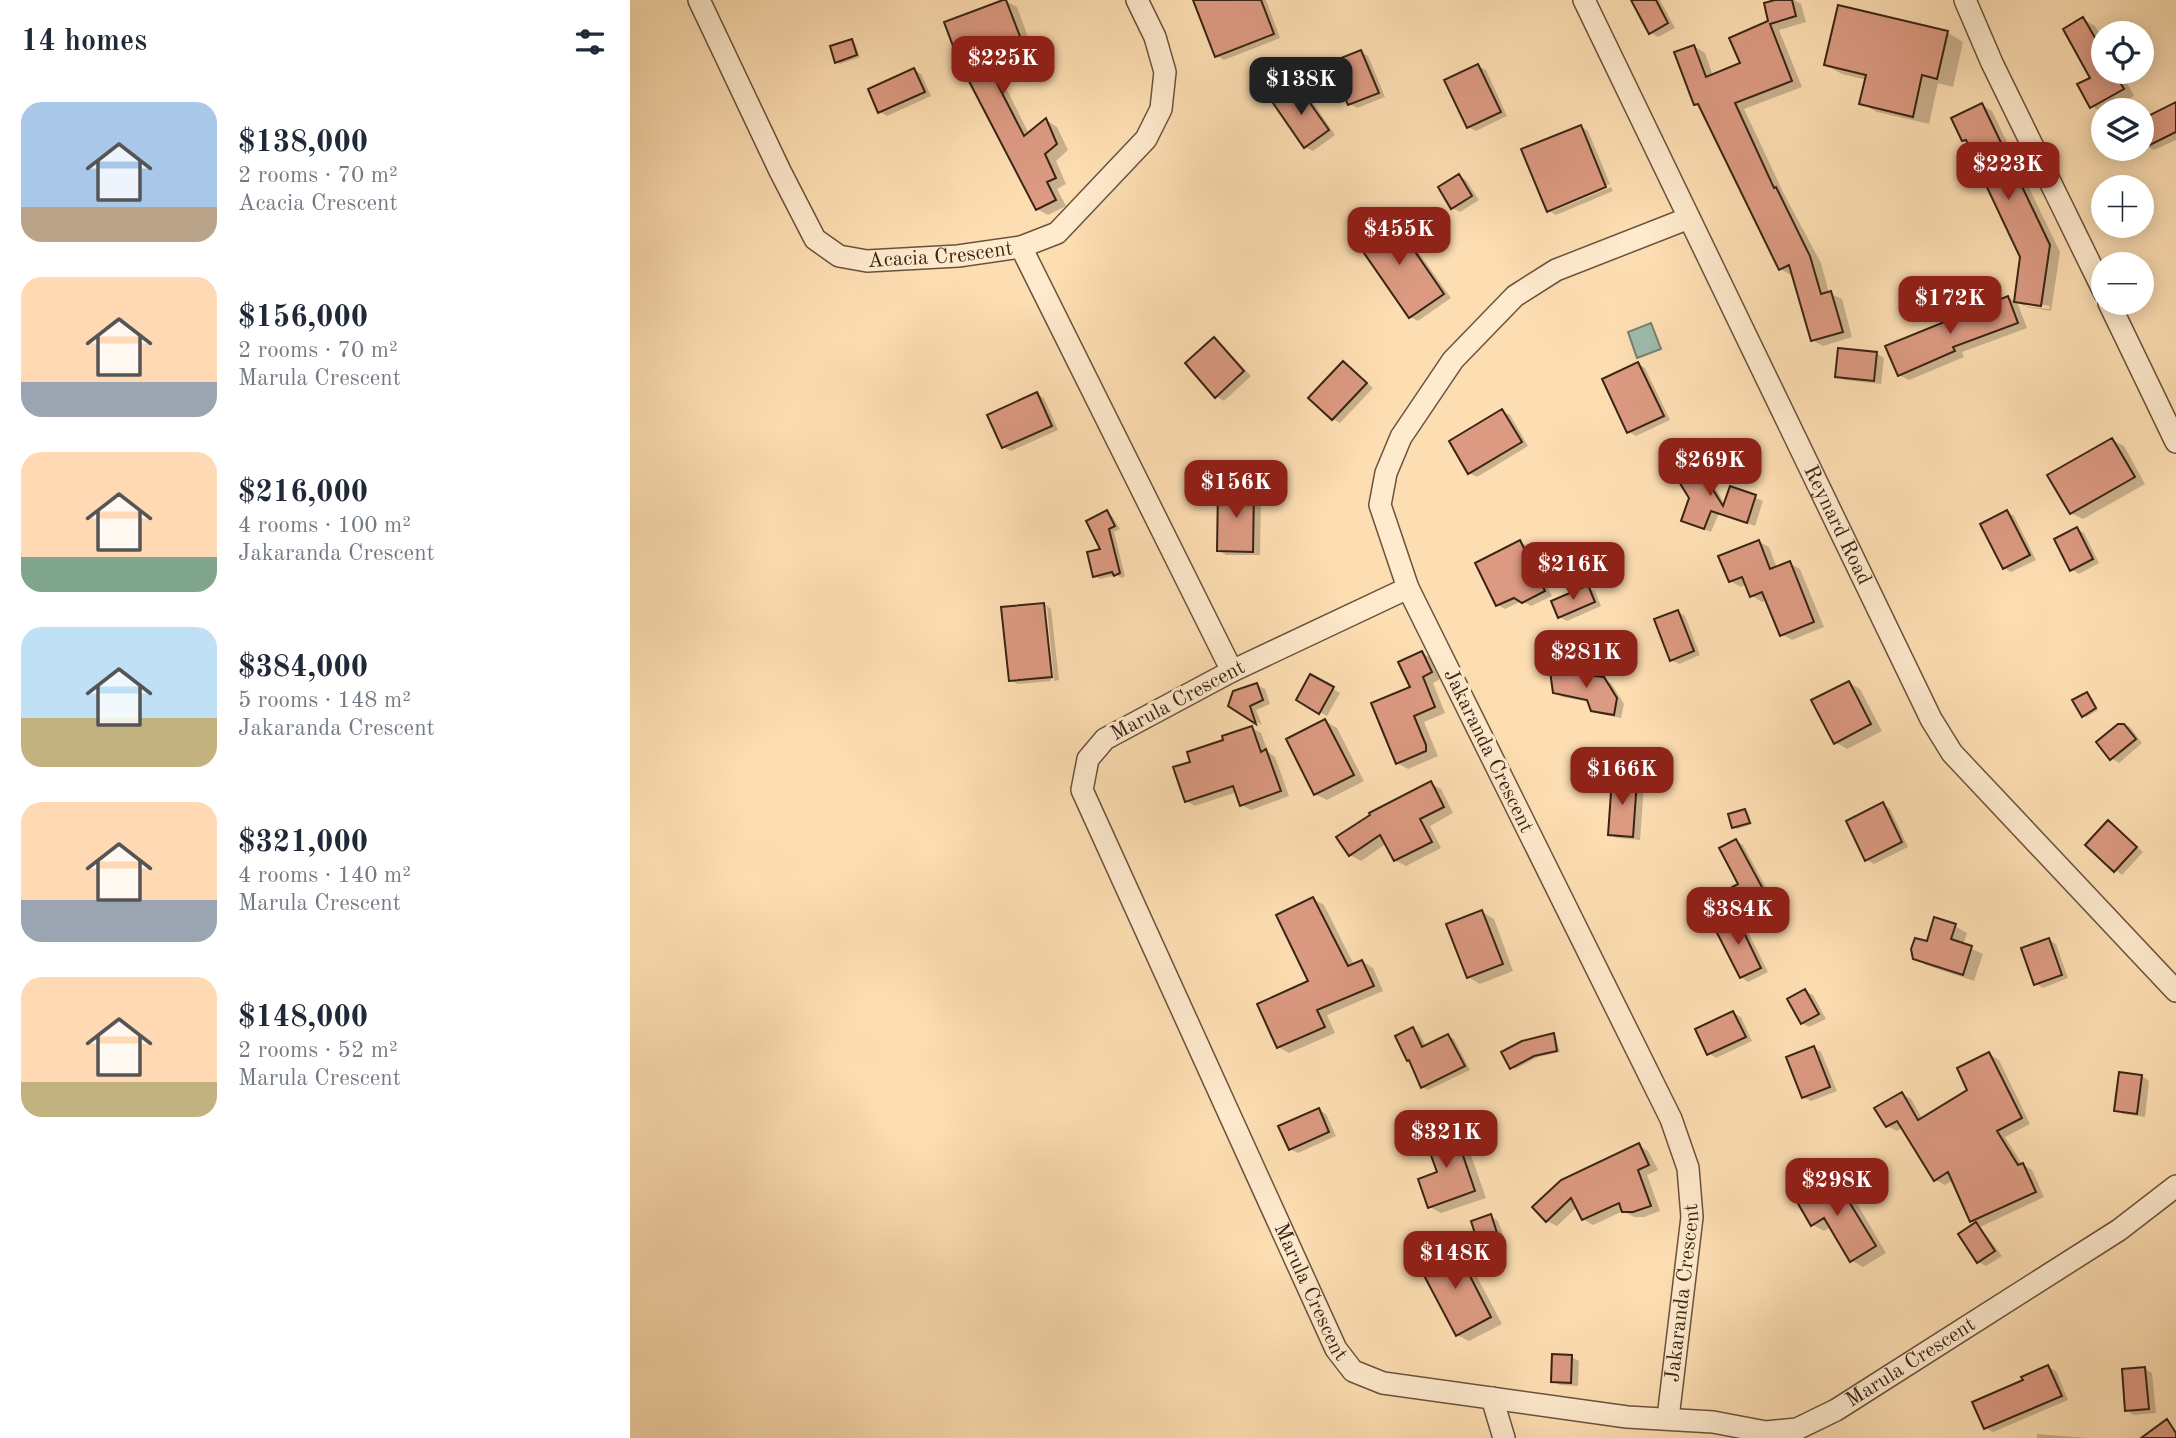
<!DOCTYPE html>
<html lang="en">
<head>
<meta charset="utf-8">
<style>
  :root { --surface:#fff; --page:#f6f6f7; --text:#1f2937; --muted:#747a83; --accent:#8f2418 }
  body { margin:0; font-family:"Old Standard TT",serif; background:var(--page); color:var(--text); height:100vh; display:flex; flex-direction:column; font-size:26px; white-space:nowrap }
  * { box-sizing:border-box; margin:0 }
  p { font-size:23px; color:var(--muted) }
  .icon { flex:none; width:38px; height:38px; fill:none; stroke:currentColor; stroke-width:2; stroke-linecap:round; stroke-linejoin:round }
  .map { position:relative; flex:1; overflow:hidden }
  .details { display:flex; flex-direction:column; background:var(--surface); width:630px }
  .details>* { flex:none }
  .controls { position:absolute; left:1461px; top:21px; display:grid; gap:14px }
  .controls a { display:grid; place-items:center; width:63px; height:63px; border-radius:50%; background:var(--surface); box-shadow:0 4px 18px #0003; font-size:35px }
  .price { position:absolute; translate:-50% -60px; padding:0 16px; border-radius:14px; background:var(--accent); color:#fff; font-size:23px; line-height:46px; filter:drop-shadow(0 2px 4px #0008) }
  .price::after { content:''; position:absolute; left:50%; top:42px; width:21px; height:16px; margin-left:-10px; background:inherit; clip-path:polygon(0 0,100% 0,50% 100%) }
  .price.current { background:#222; color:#fff }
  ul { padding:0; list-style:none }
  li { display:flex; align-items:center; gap:21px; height:175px; padding:0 21px }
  li span { display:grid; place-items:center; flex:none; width:196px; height:140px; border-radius:21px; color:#555 }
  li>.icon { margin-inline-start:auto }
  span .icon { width:84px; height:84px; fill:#fffc; stroke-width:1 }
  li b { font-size:30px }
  h2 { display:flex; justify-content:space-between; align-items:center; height:84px; padding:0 21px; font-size:30px }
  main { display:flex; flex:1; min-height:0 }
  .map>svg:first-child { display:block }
</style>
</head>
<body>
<main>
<section class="details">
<h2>14 homes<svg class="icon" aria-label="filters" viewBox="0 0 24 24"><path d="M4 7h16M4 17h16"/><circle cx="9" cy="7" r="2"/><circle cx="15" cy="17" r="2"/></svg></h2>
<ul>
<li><span style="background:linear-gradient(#a9c7e8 75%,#b9a48a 0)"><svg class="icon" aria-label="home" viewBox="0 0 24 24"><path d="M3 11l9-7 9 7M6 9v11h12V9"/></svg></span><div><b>$138,000</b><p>2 rooms · 70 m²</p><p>Acacia Crescent</p></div></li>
<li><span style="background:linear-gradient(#ffd9b3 75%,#9aa5b1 0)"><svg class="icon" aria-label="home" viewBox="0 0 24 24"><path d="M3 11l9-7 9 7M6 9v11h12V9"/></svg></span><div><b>$156,000</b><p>2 rooms · 70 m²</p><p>Marula Crescent</p></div></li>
<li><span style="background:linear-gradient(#ffd9b3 75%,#7fa58c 0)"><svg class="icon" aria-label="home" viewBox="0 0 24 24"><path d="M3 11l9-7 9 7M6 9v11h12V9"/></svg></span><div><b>$216,000</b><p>4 rooms · 100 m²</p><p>Jakaranda Crescent</p></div></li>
<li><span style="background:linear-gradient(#bfe0f5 65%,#c2b280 0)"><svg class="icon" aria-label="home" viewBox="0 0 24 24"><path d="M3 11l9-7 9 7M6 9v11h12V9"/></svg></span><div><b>$384,000</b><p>5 rooms · 148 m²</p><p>Jakaranda Crescent</p></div></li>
<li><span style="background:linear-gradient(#ffd9b3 70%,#9aa5b1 0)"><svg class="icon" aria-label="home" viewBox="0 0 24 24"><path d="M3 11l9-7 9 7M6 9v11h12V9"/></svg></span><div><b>$321,000</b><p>4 rooms · 140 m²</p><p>Marula Crescent</p></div></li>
<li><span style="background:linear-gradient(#ffd9b3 75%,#c2b280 0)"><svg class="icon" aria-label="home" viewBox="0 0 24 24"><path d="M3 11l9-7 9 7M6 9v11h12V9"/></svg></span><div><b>$148,000</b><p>2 rooms · 52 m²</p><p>Marula Crescent</p></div></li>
</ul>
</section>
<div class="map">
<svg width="1546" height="1438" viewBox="0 0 1546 1438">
  <rect width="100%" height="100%" fill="#fddeb2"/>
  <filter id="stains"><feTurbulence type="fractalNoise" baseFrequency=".00286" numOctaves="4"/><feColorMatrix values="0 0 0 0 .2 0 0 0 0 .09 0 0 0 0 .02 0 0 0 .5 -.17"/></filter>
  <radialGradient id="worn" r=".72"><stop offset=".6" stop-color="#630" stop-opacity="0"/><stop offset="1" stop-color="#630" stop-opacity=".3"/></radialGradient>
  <!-- water -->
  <path fill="#9fbcad" stroke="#767f6f" stroke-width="2" d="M1021,323L1031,349L1007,358L998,332Z"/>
  <!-- shadow -->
  <path fill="#0003" fill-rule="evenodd" d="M565,0H636L650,38L594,60L586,55Z
    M1015,0H1030L1045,28L1028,37L1020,32Z
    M1152,0H1164L1171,4L1176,22L1149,30L1172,87L1114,109L1154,194L1191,263L1199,293L1212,299L1222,337L1193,346L1182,340L1164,274L1161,275L1150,269L1072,107L1066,104L1064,46L1075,53L1083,76L1113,64Z
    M376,1L387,7L401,45L362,60L399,134L416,120L427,127L438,150L426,161L436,184L427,189L436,206L418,215L407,209L316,23Z
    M1209,7L1318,33L1333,42L1323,87L1308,83L1299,124L1247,112L1231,103L1237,80L1212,74L1196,65Z
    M1453,19L1465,26L1474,42V72H1491L1504,96L1478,110H1474L1473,113L1462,106V78Z
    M221,41L225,43L230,57L210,64L207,62Z
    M731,52L738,56L755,97L727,108L720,104Z
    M848,66L856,70L877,116L846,131L838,127Z
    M284,70L291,74L301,96L257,116L250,112Z
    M668,88L676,92L705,135L683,151L675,147Z
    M1546,104V140L1524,150L1516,146L1512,137V120Z
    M1352,105L1362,111L1430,252L1421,311L1397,307L1387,302L1397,328L1332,352L1334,357L1279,380L1269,375L1378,297L1386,302L1392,257L1358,181L1339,143L1334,140ZM1395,302L1420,306L1419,309L1395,306Z
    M950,126L958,131L980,184L921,209V212L918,211Z
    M829,176L836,180L849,200L830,212L822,208Z
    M981,187L983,191L926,215L921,212Z
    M760,217L767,222L821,298L788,321L780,317Z
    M584,339L591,344L621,376L594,401L586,396Z
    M1246,353L1254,358L1251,384L1214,380L1207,376Z
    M714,363L743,388L710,423L703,419Z
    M1008,364L1015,368L1040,420L1006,436L999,432Z
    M407,394L414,398L428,430L381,451L373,447Z
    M872,411L880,415L898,446L847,477L839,473Z
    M1482,440L1494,446L1515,484L1453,519L1441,513Z
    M1064,461L1071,465L1095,504L1101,488L1133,501L1125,526L1089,513L1081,532L1060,524Z
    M624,491L631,495L630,555H596L589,550Z
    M477,512L482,516L490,529L484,532L495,576L492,578L487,575L470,579L465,576L473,550Z
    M1377,512L1384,516L1406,560L1381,572L1374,568Z
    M1447,529L1454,533L1469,563L1449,574L1441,569Z
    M890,542L897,546L922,596L901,606L892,601L875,609L868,605Z
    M1129,542L1139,547L1147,568L1159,563L1170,569L1194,627L1162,640L1151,634L1137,600L1132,602L1122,596L1117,584L1111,587L1100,581Z
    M957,587L965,591L971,606L937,621L929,617Z
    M414,604L421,609L429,680L424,681L417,607H413L421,681L388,684L380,680Z
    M1048,612L1055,616L1070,655L1049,664L1041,660Z
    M792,653L803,659L812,678L803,683L815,713L794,722L808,756L778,769L767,763Z
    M681,676L710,693L697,716L668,699Z
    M973,679L981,683L994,704L991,718L970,714L962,710L960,702L932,697L925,692Z
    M1219,683L1230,689L1252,731L1217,749L1205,742Z
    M627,685L635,689L640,704L626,710L632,725L600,706Z
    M1457,694L1468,710L1456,717L1453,715Z
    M695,721L707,728L734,781L697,800L685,794Z
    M1492,723L1500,727L1512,743L1489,763L1481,758L1469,742Z
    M621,728L631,733L638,752L645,757L659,796L621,810L612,805L607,792L565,806L556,801L562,763L596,741Z
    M1006,782L1014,786L1010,840L987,838L980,834Z
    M800,783L811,789L823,813L800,826L811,848L776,866L765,860L757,843L731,861L720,855Z
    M1253,804L1260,809L1278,847L1244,864L1236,859Z
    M1115,811L1118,812L1122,824L1107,829L1104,827Z
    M1478,822L1513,852L1492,875L1457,845Z
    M1106,841L1113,845L1139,893L1100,913L1093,909L1110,885Z
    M683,899L694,905L724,965L732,961L743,968L753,991L697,1015L705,1033L659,1053L648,1047L680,982Z
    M852,912L864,919L883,971L850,984L838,977Z
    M1105,918L1113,922L1138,972L1118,982L1111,977Z
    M1325,926L1337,933L1333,945L1353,954L1344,981L1296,965L1284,958L1298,944Z
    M1418,939L1426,944L1438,978L1413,988L1405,983Z
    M1175,991L1183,995L1196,1019L1179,1027L1172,1023Z
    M1103,1013L1111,1017L1122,1041L1086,1058L1078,1053Z
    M783,1029L789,1033L796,1047L817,1036L824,1039L840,1070L798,1090L792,1087L782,1062L778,1060Z
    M923,1035L926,1037L930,1052L908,1057L885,1069L882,1067Z
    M1184,1048L1191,1052L1207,1091L1181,1101L1173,1097Z
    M1359,1054L1369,1060L1400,1124L1375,1137L1392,1164L1402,1170L1414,1197L1350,1227L1372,1256L1356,1266L1349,1262L1330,1234L1346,1224L1341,1221L1323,1180L1315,1185L1306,1180L1274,1127L1267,1131L1257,1126L1272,1094L1281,1099L1293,1120L1340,1091Z
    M1512,1076L1519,1081L1515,1117L1493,1114L1486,1110Z
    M689,1110L696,1114L706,1136L668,1153L660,1149Z
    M823,1128L834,1135L856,1198L811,1213L800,1207Z
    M1008,1145L1018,1151L1028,1170L1017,1175L1030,1211L1014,1217H1004L993,1211L963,1225L953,1219L947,1207L927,1226L917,1221L904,1207Z
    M1204,1179L1216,1185L1256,1253L1233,1267L1221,1260L1201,1227L1194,1231L1183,1225Z
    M861,1216L868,1221L874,1237L856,1243L848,1239Z
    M825,1249L836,1256L872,1324L839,1341L827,1335Z
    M941,1357L949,1361L948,1386L930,1385L923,1381Z
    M1418,1367L1426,1371L1438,1400L1363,1432L1356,1428L1395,1381Z
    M1515,1369L1522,1373L1526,1413L1504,1415L1496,1410Z
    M1407,1434L1458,1438H1407Z"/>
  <!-- building -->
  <path fill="#dc9a82" stroke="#392413" stroke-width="2" d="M373,0H376L391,39L352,54L394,136L416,118L427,144L415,154L426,178L417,182L426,200L406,210L329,62L314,22Z
    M563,0H631L644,34L585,57Z
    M1001,0H1026L1038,23L1019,34Z
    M1145,0H1162L1166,16L1140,24L1162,81L1105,103L1144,188L1146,187L1180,256L1191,294L1201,291L1213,332L1181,341L1159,265L1149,270L1068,104L1064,105L1044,52L1064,45L1076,77L1110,63L1099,38L1138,21L1134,3Z
    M1208,5L1318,31L1307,79L1292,75L1283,117L1229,104L1236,75L1194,65Z
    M1453,17L1474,53V72H1484L1494,89L1460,108L1447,84L1460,78L1433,29Z
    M222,39L227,55L205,63L200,46Z
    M731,50L749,93L718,105L701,62Z
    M848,64L871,112L837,128L814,80Z
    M284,68L295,92L248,113L238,89Z
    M668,86L699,130L674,148L643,103Z
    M1546,102V132L1512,149V119Z
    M1352,103L1420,245L1411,306L1384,302L1390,257L1354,181L1356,180L1336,140L1332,141L1321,118Z
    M951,125L976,187L917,212L891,149Z
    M829,174L842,196L821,209L808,187Z
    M760,215L814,294L779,318L725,240Z
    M1378,296L1388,323L1323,347L1325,351L1268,376L1255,346Z
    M584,337L614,371L585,398L555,363Z
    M1208,348L1247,352L1244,381L1205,377Z
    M713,361L737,383L702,420L678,398Z
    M1008,362L1034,416L997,433L972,379Z
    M407,392L422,426L372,448L357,415Z
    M872,409L892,442L838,474L819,441Z
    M1482,438L1505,477L1440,514L1417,475Z
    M1064,459L1093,506L1100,486L1126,495L1117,523L1081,511L1074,529L1051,521L1059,498L1043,472Z
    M588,488L624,489L623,552L587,551Z
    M477,510L485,526L479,529L490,573L484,576L482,572L463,577L457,552L470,549L456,521Z
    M1377,510L1400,555L1373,569L1350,524Z
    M1447,527L1463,559L1440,571L1424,539Z
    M890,540L915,591L892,603L884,598L866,606L845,563Z
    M1129,540L1140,569L1160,561L1184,622L1150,636L1132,592L1120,597L1112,577L1099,582L1088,556Z
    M958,585L965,602L928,618L921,601Z
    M414,603L422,677L379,681L371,607Z
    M1048,610L1064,651L1040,661L1024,619Z
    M792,651L802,672L793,677L805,707L784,716L796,745V751L766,764L741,703L780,687L768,662Z
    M920,671L974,677L987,698L984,715L961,711L957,700L923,693Z
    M680,674L704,687L689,714L666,700Z
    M1219,681L1241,724L1204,744L1181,700Z
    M627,683L633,700L620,706L626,724L598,706L603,691Z
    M1457,692L1466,708L1452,717L1442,700Z
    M695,719L724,775L684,795L656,739Z
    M1488,724H1494L1506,739L1480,760L1466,742Z
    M622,726L631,752L636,749L651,791L610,806L603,786L555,802L543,767L560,762L557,752L593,740L592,736Z
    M982,778L1007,780L1003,837L978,835Z
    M801,781L814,807L790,819L802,842L764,861L750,835L719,856L706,837L740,815L739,813Z
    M1253,802L1272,842L1235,861L1216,821Z
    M1115,809L1120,823L1102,828L1098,814Z
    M1478,820L1507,847L1484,872L1455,845Z
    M1106,839L1133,889L1092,910L1084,897L1108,884L1089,848Z
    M683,897L718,966L732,960L744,986L687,1010L695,1027L647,1048L627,1004L678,981L646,915Z
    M852,910L873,964L837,978L816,924Z
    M1106,916L1131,968L1110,978L1084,927Z
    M1304,917L1326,924L1321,939L1342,946L1333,975L1283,959L1281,949L1285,938L1297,941Z
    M1419,938L1432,975L1404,985L1391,948Z
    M1175,989L1189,1014L1171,1024L1157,999Z
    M1103,1011L1116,1037L1077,1055L1065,1029Z
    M783,1027L792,1047L818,1034L835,1066L791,1088L779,1060L777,1061L765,1036Z
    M924,1033L927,1051L904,1056L880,1069L871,1052L892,1041Z
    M1184,1046L1200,1087L1172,1098L1156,1057Z
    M1359,1052L1392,1118L1367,1131L1388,1165L1393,1163L1406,1192L1340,1222L1318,1172L1304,1181L1267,1121L1256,1127L1244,1108L1272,1092L1288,1120L1337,1090L1327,1068Z
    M1489,1072L1512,1075L1507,1114L1484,1111Z
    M689,1108L699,1132L659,1150L648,1126Z
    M823,1126L845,1191L798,1208L788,1179L807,1172L794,1136Z
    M1009,1143L1019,1165L1008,1170L1021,1206L1003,1212H992L989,1203L952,1220L941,1198L916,1222L902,1207L931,1180Z
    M1204,1177L1246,1246L1220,1262L1194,1218L1181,1226L1166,1200Z
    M861,1214L867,1233L847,1240L841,1221Z
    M1346,1222L1365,1251L1347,1263L1328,1234Z
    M825,1247L861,1317L826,1336L789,1266Z
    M922,1354L942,1355L941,1383L921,1382Z
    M1418,1365L1432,1396L1354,1429L1342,1402L1393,1380L1391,1377Z
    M1515,1367L1519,1409L1495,1411L1492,1369Z
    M1537,1419L1546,1433V1438H1511Z"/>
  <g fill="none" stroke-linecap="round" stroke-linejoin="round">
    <defs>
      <g id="minor">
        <path id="s1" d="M69,0L150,171L185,239L209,256L237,261L328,256L391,247L427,233L516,139L531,109L535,72L525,37L507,0"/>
        <path id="s2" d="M954,0L1301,719L1322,753L1546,991"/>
        <path d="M1335,0L1362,63L1474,292"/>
        <path d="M391,247L602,671"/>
        <path d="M1479,303L1546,442"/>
        <path id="s3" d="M778,588L602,671L475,739L458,759L452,790L706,1349L723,1371L753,1383L997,1417L1083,1422L1136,1432L1167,1429L1206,1410L1489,1230L1546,1186"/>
        <path d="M862,1398L874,1438"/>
        <path id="s4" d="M1038,1418L1062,1217L1058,1168L1041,1119L778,588L750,505L756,473L771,437L823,360L885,296L926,270L1059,218"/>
      </g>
    </defs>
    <!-- minor casing -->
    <use href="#minor" stroke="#6a523b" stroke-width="24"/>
    <!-- minor -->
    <use href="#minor" stroke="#feeacd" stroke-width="21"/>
  </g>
  <g text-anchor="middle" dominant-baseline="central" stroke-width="6" stroke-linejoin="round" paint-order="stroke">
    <!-- street labels -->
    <g font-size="21" fill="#392413" stroke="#feeacd">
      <text stroke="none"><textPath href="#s1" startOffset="397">Acacia Crescent</textPath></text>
      <text stroke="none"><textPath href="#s2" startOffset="583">Reynard Road</textPath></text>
      <text transform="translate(548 701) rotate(-28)">Marula Crescent</text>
      <text transform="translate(858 751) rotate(64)">Jakaranda Crescent</text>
      <text stroke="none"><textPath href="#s3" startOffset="948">Marula Crescent</textPath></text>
      <text stroke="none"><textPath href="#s4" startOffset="126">Jakaranda Crescent</textPath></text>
      <text stroke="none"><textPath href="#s3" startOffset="1620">Marula Crescent</textPath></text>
    </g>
  </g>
  <rect width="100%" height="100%" filter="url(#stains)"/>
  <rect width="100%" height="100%" fill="url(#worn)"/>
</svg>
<div class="controls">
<a><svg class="icon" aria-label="locate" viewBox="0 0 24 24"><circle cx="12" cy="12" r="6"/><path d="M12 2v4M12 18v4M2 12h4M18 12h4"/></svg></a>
<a><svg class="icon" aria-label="layers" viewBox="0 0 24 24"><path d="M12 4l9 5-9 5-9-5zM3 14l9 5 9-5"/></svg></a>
<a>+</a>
<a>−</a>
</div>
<b class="price" style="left:373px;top:96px">$225K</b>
<b class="price current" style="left:671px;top:117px">$138K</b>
<b class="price" style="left:1378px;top:202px">$223K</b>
<b class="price" style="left:769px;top:267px">$455K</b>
<b class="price" style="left:1320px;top:336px">$172K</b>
<b class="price" style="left:1080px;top:498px">$269K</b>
<b class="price" style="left:606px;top:520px">$156K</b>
<b class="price" style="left:943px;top:602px">$216K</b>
<b class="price" style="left:956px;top:690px">$281K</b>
<b class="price" style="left:992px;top:807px">$166K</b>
<b class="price" style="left:1108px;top:947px">$384K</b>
<b class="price" style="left:816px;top:1170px">$321K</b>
<b class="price" style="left:1207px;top:1218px">$298K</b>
<b class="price" style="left:825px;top:1291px">$148K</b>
</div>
</main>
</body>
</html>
